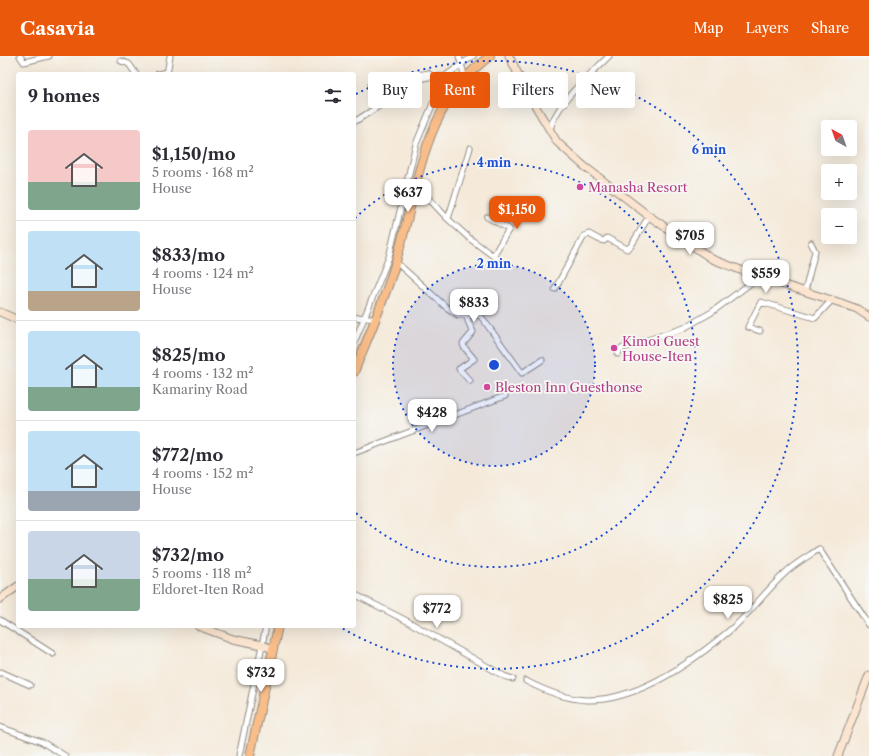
<!DOCTYPE html>
<html lang="en">
<head>
<meta charset="utf-8">
<style>
  :root { --surface:#fff; --page:#f2f2f3; --text:#2b2b33; --muted:#7c7c81; --line:#e1e1e2; --accent:#ea580c }
  body { margin:0; font-family:"Libre Caslon Text",serif; background:var(--page); color:var(--text); height:100vh; display:flex; flex-direction:column; font-size:15px; white-space:nowrap }
  * { box-sizing:border-box; margin:0 }
  p { font-size:13px; color:var(--muted) }
  .icon { flex:none; width:22px; height:22px; fill:none; stroke:currentColor; stroke-width:2; stroke-linecap:round; stroke-linejoin:round }
  .map { position:relative; flex:1; overflow:hidden }
  .drawer { position:absolute; left:16px; top:16px; width:340px; height:556px; display:flex; flex-direction:column; background:var(--surface); border-radius:4px; box-shadow:0 4px 16px #0002 }
  .drawer>* { flex:none }
  .top-card { position:absolute; left:368px; top:16px; width:380px; height:36px; display:flex; gap:8px }
  .needle { width:26px; rotate:320deg }
  .buttons { position:absolute; left:821px; top:64px; display:grid; gap:8px }
  .buttons a { display:grid; place-items:center; width:36px; height:36px; border-radius:4px; background:var(--surface); box-shadow:0 4px 16px #0002; font-size:20px }
  .price { position:absolute; translate:-50% -34px; padding:0 9px; border-radius:8px; background:#fff; color:#222; font-size:13px; line-height:26px; filter:drop-shadow(0 1px 2px #0008) }
  .price::after { content:''; position:absolute; left:50%; top:24px; width:12px; height:9px; margin-left:-6px; background:inherit; clip-path:polygon(0 0,100% 0,50% 100%) }
  .price.active { background:var(--accent); color:#fff }
  ul { padding:0; list-style:none }
  li { display:flex; align-items:center; gap:12px; height:100px; padding:0 12px }
  li+li { border-top:1px solid var(--line) }
  li span { display:grid; place-items:center; flex:none; width:112px; height:80px; border-radius:4px; color:#555 }
  li>.icon { margin-inline-start:auto }
  span .icon { width:48px; height:48px; fill:#fffc; stroke-width:1 }
  li b { font-size:17px }
  h2 { display:flex; justify-content:space-between; align-items:center; height:48px; padding:0 12px; font-size:17px }
  .pill { padding:0 14px; border-radius:4px; background:var(--surface); box-shadow:0 4px 16px #0002; font-size:14px; line-height:36px }
  .pill.active { background:var(--accent); color:#fff }
  header { display:flex; align-items:center; gap:24px; box-sizing:border-box; height:56px; padding:0 20px; background:var(--accent); color:#fff }
  header strong { font-size:19px }
  nav { display:flex; gap:22px; margin-inline-start:auto; font-size:14px }
  .map>svg:first-child { display:block }
</style>
</head>
<body>
<header>
<strong>Casavia</strong>
<nav><a>Map</a><a>Layers</a><a>Share</a></nav>
</header>
<div class="map">
<svg width="869" height="700" viewBox="0 0 869 700">
  <rect width="100%" height="100%" fill="#f6f6f2"/>
  <filter id="ink" filterUnits="userSpaceOnUse"><feTurbulence type="fractalNoise" baseFrequency=".025" numOctaves="2"/><feDisplacementMap in="SourceGraphic" scale="8" xChannelSelector="R" yChannelSelector="G"/><feConvolveMatrix kernelMatrix="1 2 1 2 8 2 1 2 1" color-interpolation-filters="sRGB"/></filter>
  <filter id="wash" filterUnits="userSpaceOnUse"><feTurbulence type="fractalNoise" baseFrequency=".012" numOctaves="4" result="noise"/><feDisplacementMap in="SourceGraphic" scale="16" xChannelSelector="R" yChannelSelector="G"/><feGaussianBlur stdDeviation="0.9" result="paint"/><feColorMatrix in="noise" values="0 0 0 0 0 0 0 0 0 0 0 0 0 0 0 0 0 1.4 0 .05"/><feComposite in="paint" operator="in"/></filter>
  <g filter="url(#wash)">
    <rect width="100%" height="100%" fill="#f5eada"/>
  </g>
  <g filter="url(#ink)">
    <g fill="none" stroke-linecap="round" stroke-linejoin="round">
      <defs>
        <path id="street" d="M20,0L24,6L49,0
          M459,0L465,22
          M121,5L129,8L136,18
          M158,18L167,16
          M167,18L170,0
          M371,29L428,17L431,20
          M354,66L423,22L436,20L444,21L473,0
          M550,73C552,68 553,63 556,59C567,38 592,17 609,0
          M416,129L448,163L469,182L500,205
          M487,161L509,173L493,200
          M448,163L470,92
          M396,206L446,251L458,259H479L483,263L522,317L542,304
          M555,233L584,180L589,178L598,183L604,185L607,182L627,193L631,190L649,160
          M805,235L815,195L811,187
          M467,260L468,265L473,276L463,288L464,291L474,303L459,313L470,325
          M354,262L365,261L376,264
          M760,275L748,271L761,246L815,262L832,244
          M354,287L389,201L416,88L444,21
          M618,298L620,293L684,272L712,256L759,221
          M354,397L505,340
          M354,538L409,566L504,620L513,623
          M0,564L53,598
          M0,617L1,616L30,629
          M526,625C545,635 565,643 587,644C639,645 698,602 736,569C753,553 767,534 784,518C794,508 807,501 819,493L869,569
          M0,671L42,686L65,700
          M239,700L266,570"/>
        <path id="secondary" d="M509,0L527,36L557,86L584,110L649,160L712,203L759,221L841,247L857,253L869,261
          M0,256L18,264
          M0,543L18,530
          M198,570L233,583L262,589L273,593
          M838,700L869,619"/>
        <path id="primary" d="M354,316C369,279 385,243 396,205C419,131 421,50 490,0
          M250,700L278,570"/>
      </defs>
      <!-- street casing -->
      <use href="#street" stroke="#908a82" stroke-width="7"/>
      <!-- secondary casing -->
      <use href="#secondary" stroke="#908a82" stroke-width="9"/>
      <!-- primary casing -->
      <use href="#primary" stroke="#908a82" stroke-width="10"/>
      <!-- street -->
      <use href="#street" stroke="#fff" stroke-width="5"/>
      <!-- secondary -->
      <use href="#secondary" stroke="#fce5d0" stroke-width="7"/>
      <!-- primary -->
      <use href="#primary" stroke="#f8bd89" stroke-width="8"/>
    </g>
  </g>
  <!-- distance rings -->
  <circle cx="494" cy="309" r="101" fill="#1d4ed8" fill-opacity=".12"/>
  <g fill="none" stroke="#1d4ed8" stroke-width="2" stroke-dasharray="2 4">
    <circle cx="494" cy="309" r="101"/>
    <path d="M355 162A202 202 0 1 1 355 456"/>
    <path d="M356 38A304 304 0 1 1 340 571"/>
  </g>
  <!-- markers -->
  <g fill="#d1479c" stroke="#f6f6f2" stroke-width="1.5">
    <circle cx="580" cy="131" r="4"/>
    <circle cx="614" cy="292" r="4"/>
    <circle cx="487" cy="331" r="4"/>
  </g>
  <g text-anchor="middle" dominant-baseline="central" stroke-width="3.5" stroke-linejoin="round" paint-order="stroke">
    <!-- hotel labels -->
    <g font-size="13" fill="#b23c85" stroke="#f6f6f2" text-anchor="start">
      <text x="588" y="131">Manasha Resort</text>
      <text x="622" y="285">Kimoi Guest<tspan x="622" dy="15">House-Iten</tspan></text>
      <text x="495" y="331">Bleston Inn Guesthonse</text>
    </g>
  </g>
  <circle cx="494" cy="309" r="6" fill="#1d4ed8" stroke="#f6f6f2" stroke-width="2"/>
  <g font-size="12" text-anchor="middle" font-weight="bold" fill="#1d4ed8" stroke="#f6f6f2" stroke-width="3.5" stroke-linejoin="round" paint-order="stroke">
    <text x="709" y="98">6 min</text>
    <text x="494" y="111">4 min</text>
    <text x="494" y="212">2 min</text>
  </g>
</svg>
<div class="buttons">
<a><svg class="needle" viewBox="-14 -14 28 28"><path d="M0-13l5 13h-10z" fill="#e53935"/><path d="M0 13l5-13h-10z" fill="#7c7c81"/></svg></a>
<a>+</a>
<a>−</a>
</div>
<b class="price" style="left:408px;top:157px">$637</b>
<b class="price active" style="left:517px;top:174px">$1,150</b>
<b class="price" style="left:690px;top:200px">$705</b>
<b class="price" style="left:766px;top:238px">$559</b>
<b class="price" style="left:474px;top:267px">$833</b>
<b class="price" style="left:432px;top:377px">$428</b>
<b class="price" style="left:728px;top:564px">$825</b>
<b class="price" style="left:437px;top:573px">$772</b>
<b class="price" style="left:261px;top:637px">$732</b>
<div class="top-card">
<a class="pill">Buy</a>
<a class="pill active">Rent</a>
<a class="pill">Filters</a>
<a class="pill">New</a>
</div>
<section class="drawer">
<h2>9 homes<svg class="icon" aria-label="filters" viewBox="0 0 24 24"><path d="M4 7h16M4 17h16"/><circle cx="9" cy="7" r="2"/><circle cx="15" cy="17" r="2"/></svg></h2>
<ul>
<li><span style="background:linear-gradient(#f6c9c9 65%,#7fa58c 0)"><svg class="icon" aria-label="home" viewBox="0 0 24 24"><path d="M3 11l9-7 9 7M6 9v11h12V9"/></svg></span><div><b>$1,150/mo</b><p>5 rooms · 168 m²</p><p>House</p></div></li>
<li><span style="background:linear-gradient(#bfe0f5 75%,#b9a48a 0)"><svg class="icon" aria-label="home" viewBox="0 0 24 24"><path d="M3 11l9-7 9 7M6 9v11h12V9"/></svg></span><div><b>$833/mo</b><p>4 rooms · 124 m²</p><p>House</p></div></li>
<li><span style="background:linear-gradient(#bfe0f5 70%,#7fa58c 0)"><svg class="icon" aria-label="home" viewBox="0 0 24 24"><path d="M3 11l9-7 9 7M6 9v11h12V9"/></svg></span><div><b>$825/mo</b><p>4 rooms · 132 m²</p><p>Kamariny Road</p></div></li>
<li><span style="background:linear-gradient(#bfe0f5 75%,#9aa5b1 0)"><svg class="icon" aria-label="home" viewBox="0 0 24 24"><path d="M3 11l9-7 9 7M6 9v11h12V9"/></svg></span><div><b>$772/mo</b><p>4 rooms · 152 m²</p><p>House</p></div></li>
<li><span style="background:linear-gradient(#c9d6e8 60%,#7fa58c 0)"><svg class="icon" aria-label="home" viewBox="0 0 24 24"><path d="M3 11l9-7 9 7M6 9v11h12V9"/></svg></span><div><b>$732/mo</b><p>5 rooms · 118 m²</p><p>Eldoret-Iten Road</p></div></li>
</ul>
</section>
</div>
</body>
</html>
